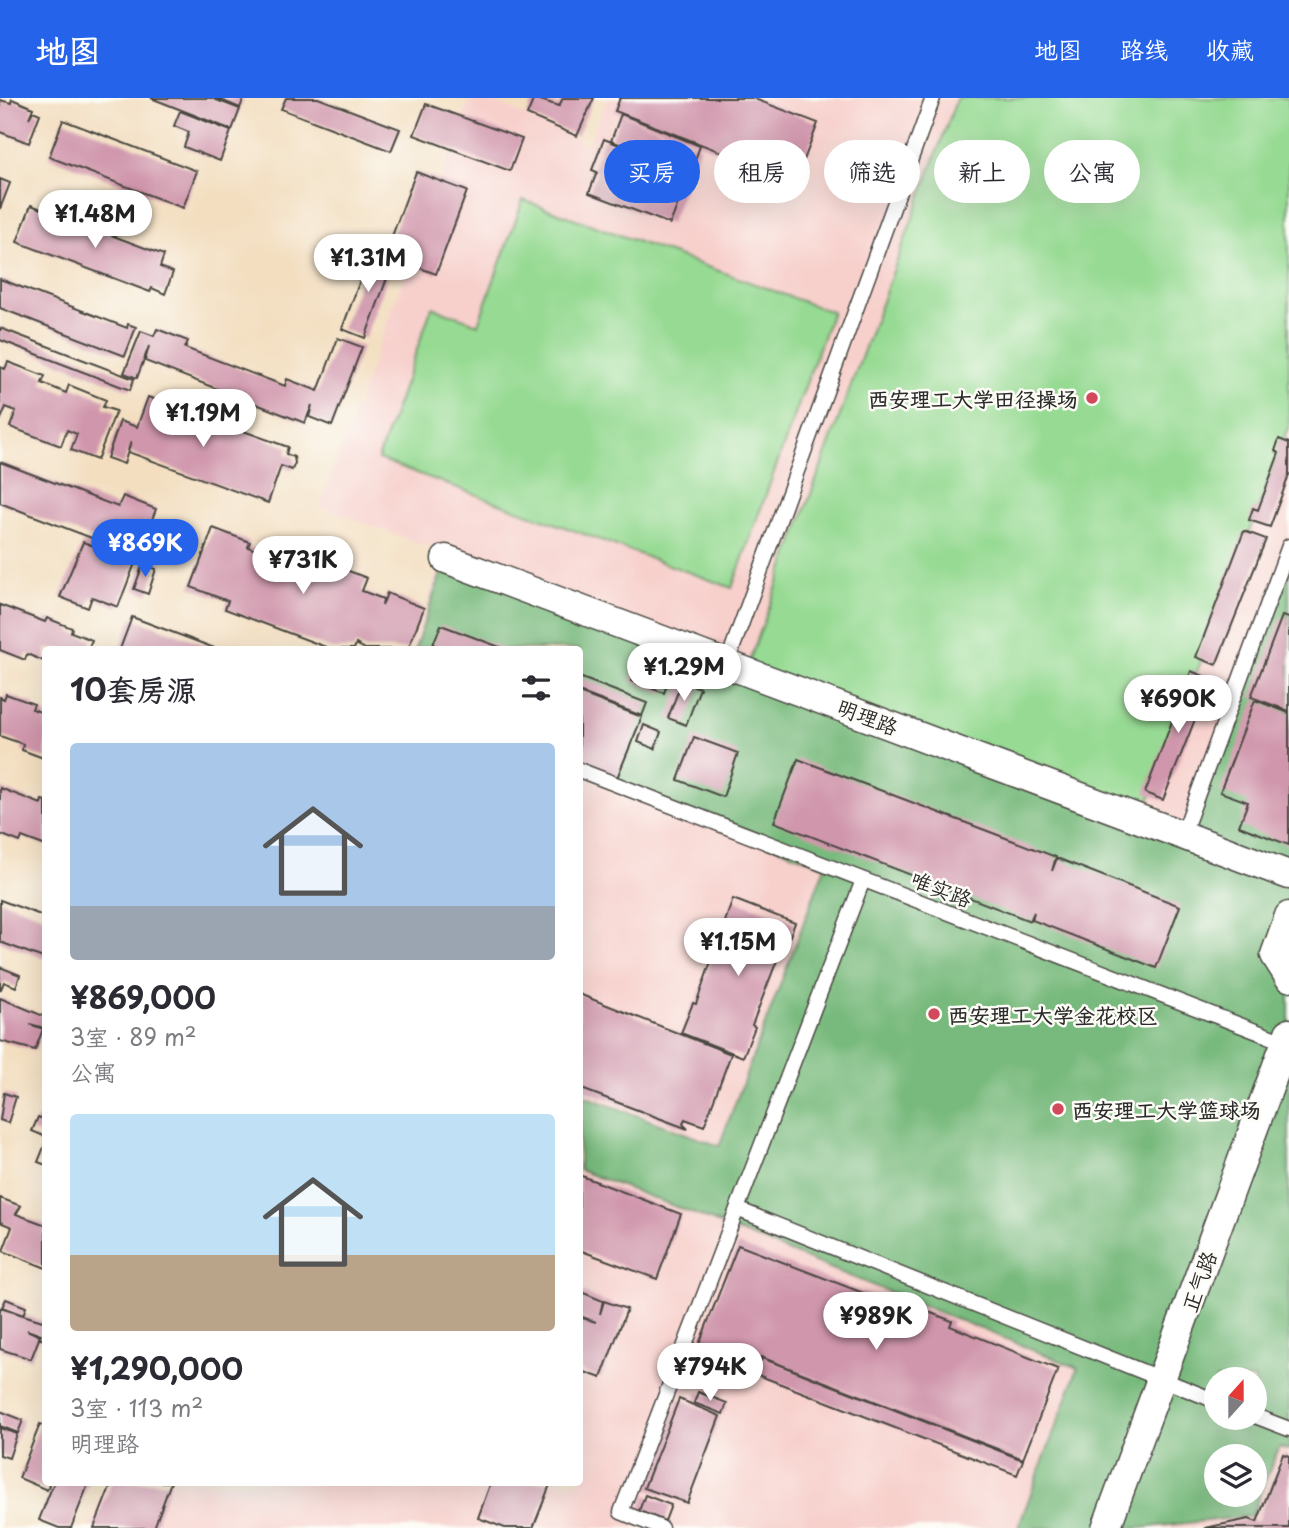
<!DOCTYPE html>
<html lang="zh">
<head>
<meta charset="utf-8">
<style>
  :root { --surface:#fff; --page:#f7f7f7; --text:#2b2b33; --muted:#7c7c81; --accent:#2563eb }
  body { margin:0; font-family:"Playpen Sans","LXGW WenKai TC",sans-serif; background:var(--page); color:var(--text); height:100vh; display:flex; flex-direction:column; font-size:26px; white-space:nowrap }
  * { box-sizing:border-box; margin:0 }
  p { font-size:23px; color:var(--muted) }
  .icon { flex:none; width:38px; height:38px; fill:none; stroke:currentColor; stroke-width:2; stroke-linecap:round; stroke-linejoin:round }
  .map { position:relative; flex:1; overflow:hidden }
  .drawer { position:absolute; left:42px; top:548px; width:541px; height:840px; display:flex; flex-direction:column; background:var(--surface); border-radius:7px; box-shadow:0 7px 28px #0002 }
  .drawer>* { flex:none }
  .banner { position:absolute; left:604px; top:42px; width:579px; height:63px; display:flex; gap:14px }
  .needle { width:46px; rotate:21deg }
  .buttons { position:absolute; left:1204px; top:1269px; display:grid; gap:14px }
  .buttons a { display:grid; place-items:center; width:63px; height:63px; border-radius:50%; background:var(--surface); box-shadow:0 7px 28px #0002; font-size:35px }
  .price { position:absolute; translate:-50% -60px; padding:0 16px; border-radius:24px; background:#fff; color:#222; font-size:23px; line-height:46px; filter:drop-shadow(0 2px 4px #0008) }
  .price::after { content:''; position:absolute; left:50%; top:42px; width:21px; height:16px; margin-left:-10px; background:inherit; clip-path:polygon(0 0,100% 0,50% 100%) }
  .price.selected { background:var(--accent); color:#fff }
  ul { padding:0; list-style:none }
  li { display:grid; align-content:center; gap:14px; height:371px; padding:0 28px }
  li span { display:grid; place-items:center; height:217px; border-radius:7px; color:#555 }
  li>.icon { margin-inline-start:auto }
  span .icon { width:126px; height:126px; fill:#fffc; stroke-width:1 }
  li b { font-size:30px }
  h2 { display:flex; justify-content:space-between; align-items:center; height:84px; padding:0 28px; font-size:30px }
  .chip { padding:0 24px; border-radius:32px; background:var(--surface); box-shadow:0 7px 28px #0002; font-size:24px; line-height:63px }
  .chip.selected { background:var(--accent); color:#fff }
  header { display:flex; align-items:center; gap:42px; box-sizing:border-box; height:98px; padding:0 35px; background:var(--accent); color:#fff }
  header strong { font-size:33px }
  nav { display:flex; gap:38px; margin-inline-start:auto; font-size:24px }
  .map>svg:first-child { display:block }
</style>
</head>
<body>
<header>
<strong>地图</strong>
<nav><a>地图</a><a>路线</a><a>收藏</a></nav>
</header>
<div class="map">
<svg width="1289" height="1430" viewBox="0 0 1289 1430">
  <rect width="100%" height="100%" fill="#fdfcf7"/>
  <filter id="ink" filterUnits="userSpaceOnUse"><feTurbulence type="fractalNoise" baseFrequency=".0143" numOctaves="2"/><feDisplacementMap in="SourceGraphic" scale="14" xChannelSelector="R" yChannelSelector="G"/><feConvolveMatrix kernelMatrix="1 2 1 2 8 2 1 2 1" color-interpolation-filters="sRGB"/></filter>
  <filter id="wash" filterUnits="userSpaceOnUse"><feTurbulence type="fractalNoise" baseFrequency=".00686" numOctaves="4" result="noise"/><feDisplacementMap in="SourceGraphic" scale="28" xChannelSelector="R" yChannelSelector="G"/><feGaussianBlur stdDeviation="1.57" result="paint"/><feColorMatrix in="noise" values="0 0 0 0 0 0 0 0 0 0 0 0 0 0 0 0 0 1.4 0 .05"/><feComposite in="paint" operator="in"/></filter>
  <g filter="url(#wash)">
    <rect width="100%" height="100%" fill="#f3dec0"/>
    <!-- built -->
    <path fill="#f7d0cc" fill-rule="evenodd" d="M470,0H486L588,46L608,0H1289V1430H89L107,1384H579V551H412L444,455L320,408ZM1216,1281H1255V1320H1216ZM1216,1358H1255V1396H1216Z"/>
    <!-- green -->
    <path fill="#96da93" stroke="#60825f" stroke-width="2" d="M957,0H1289V327L1142,721L746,572Z
      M523,102L832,214L732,490L378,361L432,209L478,226Z"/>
    <!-- forest -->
    <path fill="#78ba7d" stroke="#527254" stroke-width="2" fill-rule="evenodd" d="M446,461L1289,784V1352L1279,1349L1251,1418L1140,1430H1018L1078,1270L700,1118L579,1072V996L719,1048L825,768L579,673V551H415ZM1216,1281H1255V1320H1216ZM1216,1358H1255V1396H1216Z
      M1289,466V778L1183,736Z"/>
    <g id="blocks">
      <!-- building -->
      <path fill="#d096ac" d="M151,0H211L240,11L232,32Z
        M216,0H244L240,10Z
        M286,0H318L400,31L391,53L281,11Z
        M534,0L559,8L563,0H594L577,38L527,17Z
        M620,0H752L818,25L796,83L615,13Z
        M12,1L33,10L29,20L33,13L40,16L29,45L0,34V2L11,5Z
        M426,6L522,41L510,73L414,37Z
        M180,13L231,33L220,63L184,49L189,34L174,28Z
        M621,16L700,48L691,73L611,43Z
        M63,22L197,73L183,110L49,59Z
        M604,41L690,75L670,126L589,95L597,74L592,72Z
        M416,74L467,93L436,176L385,157Z
        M0,81L10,85L0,111Z
        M31,107L164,157L160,169L173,174L165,196L152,190L150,194L17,144Z
        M371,153L394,161L365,240L342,231Z
        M0,181L127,230L128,226L136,229L125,258L0,210Z
        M0,230L134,281L130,292L0,242Z
        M157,231L188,243L185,250L285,288L287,281L318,293L338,240L362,249L332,328L309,319L312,307L305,325L145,263L149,248L137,280L124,275L141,233L154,238Z
        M8,264L45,278L42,285L66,295L69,287L106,302L103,309L116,313L97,362L71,352L77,336L67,332L61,348L10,329L16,313L6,309L0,323V269L5,271Z
        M148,299L288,349L286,356L294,359L295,365L292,372L281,368L268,405L128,354L131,343L124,366L107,360L120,323L137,329Z
        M1279,341L1289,345V377L1270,429L1249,422L1253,410L1258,412L1279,355L1275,353Z
        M0,364L118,409L123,398L156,411L118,509L92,499L88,510L60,499L83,444L125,459L103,450L105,445L0,405Z
        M157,422L169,427L163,439L152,435Z
        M213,430L250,444L248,449L261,454L266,441L367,480L362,493L383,501L382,508L387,495L424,510L408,551H365L356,546L354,551H331L225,511L228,503L191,489Z
        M1244,433L1266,441L1216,567L1196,559Z
        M143,466L156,471L148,496L134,491Z
        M0,507L45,524L47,520L72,530L71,534L92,542L88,551H46V564L27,556L25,562L0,552Z
        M1282,518L1289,520V613L1251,599Z
        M132,519L217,551H120Z
        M441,527L505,551H431Z
        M638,566L670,578L664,595L631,583Z
        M1191,573L1211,581L1163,702L1145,695Z
        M579,579L647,605L642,618L579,594Z
        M682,583L700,590L686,627L668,620Z
        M579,595L642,619L617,680L579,666Z
        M6,596L34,606L32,611L46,616V661L22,652L23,646L0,638V599L4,601Z
        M1255,602L1289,615V747L1239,728L1248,704L1220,694Z
        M644,627L661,634L655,651L638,644Z
        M694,639L738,655L723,699L678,682Z
        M798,661L1056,759L1052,773L1057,760L1180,808L1156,870L1032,822L1034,814L1030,823L774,724Z
        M0,690L41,706L42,702L46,703V748L22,739L20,744L0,736Z
        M733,801L795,825L789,840L786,839L752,927L755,929L743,959L681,935L693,905L696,906Z
        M0,802L46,819V861L0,844Z
        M0,869L20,877L16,889L4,884L0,893Z
        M579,896L731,956L704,1028L685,1021L683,1026L688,1031L579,990Z
        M0,900L46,919L44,930L30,926L43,931L35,952L0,943Z
        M4,995L16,999L8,1025L0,1022Z
        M38,1019L46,1022V1039L32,1033Z
        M46,1044V1067L38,1064Z
        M579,1077L681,1116L657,1181L579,1152Z
        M0,1100L21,1108L16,1116L46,1127V1170L3,1153L12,1129L0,1124Z
        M738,1147L905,1211L908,1206L952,1223L950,1228L1058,1271L1023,1361L761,1259L754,1276L696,1254Z
        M579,1193L603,1203L600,1216L604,1203L627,1211L601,1280L579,1272V1219L596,1224L579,1218Z
        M6,1201L26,1209L23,1217L2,1209Z
        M0,1210L46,1224V1243L39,1240L41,1237L27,1232L40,1238L31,1261L0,1251Z
        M762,1260L1023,1362L1017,1377L755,1276Z
        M709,1263L739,1274L735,1285L705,1274Z
        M698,1294L727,1305L723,1316L694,1305Z
        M679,1301L720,1318L687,1405L644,1390Z
        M0,1313L23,1322L18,1335L0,1328Z
        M40,1326L46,1328V1384H50L47,1392L19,1380Z
        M0,1330L17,1336L9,1360L0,1357Z
        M1283,1356L1289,1358V1430H1205L1249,1421L1257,1424Z
        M54,1384H89L71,1430H59L39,1422Z
        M112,1384H171L154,1430H94Z
        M491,1384H551L533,1430H505L478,1420Z
        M645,1397L671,1407L665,1423L639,1413Z"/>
    </g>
  </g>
  <g filter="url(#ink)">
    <use href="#blocks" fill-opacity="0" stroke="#494641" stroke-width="2"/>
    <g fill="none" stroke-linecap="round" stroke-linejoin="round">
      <defs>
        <path id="service" d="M727,565L933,0
          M579,672L1289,946
          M1183,736L1289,448
          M737,1111L1216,1303
          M1255,1318L1289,1331
          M661,1430L621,1414L863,782"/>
        <path id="minor" d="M446,461L1289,777
          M1289,818L1275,857L1289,879
          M1106,1430L1289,935"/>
      </defs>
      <!-- service casing -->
      <use href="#service" stroke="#494641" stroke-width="17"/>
      <!-- minor casing -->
      <use href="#minor" stroke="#494641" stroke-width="31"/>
      <!-- service -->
      <use href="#service" stroke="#fff" stroke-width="14"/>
      <!-- minor -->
      <use href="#minor" stroke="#fff" stroke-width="28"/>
    </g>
  </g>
  <!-- markers -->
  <g fill="#d1495b" stroke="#fdfcf7" stroke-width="2.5">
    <circle cx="1092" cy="300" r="7"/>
    <circle cx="934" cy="916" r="7"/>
    <circle cx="1058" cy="1011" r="7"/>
  </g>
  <g text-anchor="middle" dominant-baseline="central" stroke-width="5" stroke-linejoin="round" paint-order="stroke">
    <!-- poi labels -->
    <g font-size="21" font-weight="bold" fill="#2b2b2b" stroke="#fdfcf7" text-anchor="start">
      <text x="1078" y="300" text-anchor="end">西安理工大学田径操场</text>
      <text x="948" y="916">西安理工大学金花校区</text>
      <text x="1072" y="1011">西安理工大学篮球场</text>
    </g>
    <!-- street labels -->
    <g font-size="21" fill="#2b2b2b" stroke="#fdfcf7">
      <text transform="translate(868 618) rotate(21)">明理路</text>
      <text transform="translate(942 790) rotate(21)">唯实路</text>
      <text transform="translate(1198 1183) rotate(-70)">正气路</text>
    </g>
  </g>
</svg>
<div class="buttons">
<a><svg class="needle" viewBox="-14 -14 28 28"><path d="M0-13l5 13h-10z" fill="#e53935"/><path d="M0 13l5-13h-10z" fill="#7c7c81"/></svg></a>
<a><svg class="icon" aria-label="layers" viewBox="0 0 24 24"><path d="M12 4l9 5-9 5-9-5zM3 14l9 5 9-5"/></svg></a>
</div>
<b class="price" style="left:95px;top:152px">¥1.48M</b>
<b class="price" style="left:368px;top:196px">¥1.31M</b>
<b class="price" style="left:203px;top:351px">¥1.19M</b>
<b class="price selected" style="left:145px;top:481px">¥869K</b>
<b class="price" style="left:303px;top:498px">¥731K</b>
<b class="price" style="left:684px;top:605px">¥1.29M</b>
<b class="price" style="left:1178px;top:637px">¥690K</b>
<b class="price" style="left:738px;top:880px">¥1.15M</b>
<b class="price" style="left:876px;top:1254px">¥989K</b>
<b class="price" style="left:710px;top:1305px">¥794K</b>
<div class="banner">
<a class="chip selected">买房</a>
<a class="chip">租房</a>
<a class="chip">筛选</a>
<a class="chip">新上</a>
<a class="chip">公寓</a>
</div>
<section class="drawer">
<h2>10套房源<svg class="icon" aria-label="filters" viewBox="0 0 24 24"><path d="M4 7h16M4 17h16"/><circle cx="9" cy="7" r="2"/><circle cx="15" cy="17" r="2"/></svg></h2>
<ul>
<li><span style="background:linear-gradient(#a9c7e8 75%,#9aa5b1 0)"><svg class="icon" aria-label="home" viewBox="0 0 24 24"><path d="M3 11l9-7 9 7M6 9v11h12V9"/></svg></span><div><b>¥869,000</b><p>3室 · 89 m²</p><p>公寓</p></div></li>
<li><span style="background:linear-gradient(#bfe0f5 65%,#b9a48a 0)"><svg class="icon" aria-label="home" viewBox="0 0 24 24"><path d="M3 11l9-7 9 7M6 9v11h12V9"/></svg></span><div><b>¥1,290,000</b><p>3室 · 113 m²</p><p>明理路</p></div></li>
</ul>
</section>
</div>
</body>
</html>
